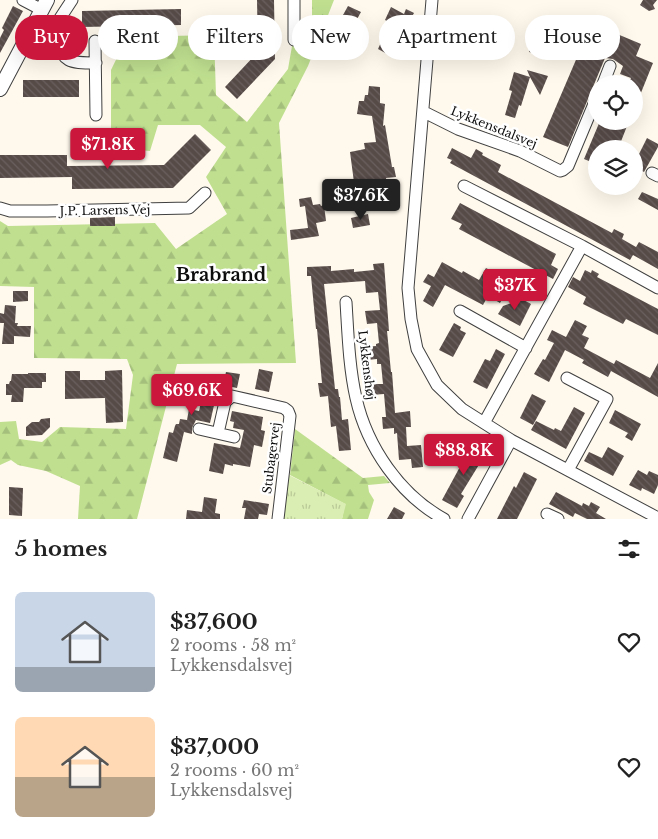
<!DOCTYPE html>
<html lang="en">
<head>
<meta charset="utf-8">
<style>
  :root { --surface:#fff; --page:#f6f6f6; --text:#222; --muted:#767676; --accent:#ca173b }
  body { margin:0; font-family:"Libre Baskerville",serif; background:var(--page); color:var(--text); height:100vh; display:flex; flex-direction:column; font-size:19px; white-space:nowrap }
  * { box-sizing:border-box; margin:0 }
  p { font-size:16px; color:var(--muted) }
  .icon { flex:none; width:28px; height:28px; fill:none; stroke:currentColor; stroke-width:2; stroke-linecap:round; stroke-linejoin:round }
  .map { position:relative; height:519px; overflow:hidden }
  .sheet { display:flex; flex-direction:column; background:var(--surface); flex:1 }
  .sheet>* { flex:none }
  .hud { position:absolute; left:15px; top:15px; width:629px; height:45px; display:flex; gap:10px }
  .fabs { position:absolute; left:588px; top:75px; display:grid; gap:10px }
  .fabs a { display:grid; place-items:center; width:55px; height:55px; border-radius:50%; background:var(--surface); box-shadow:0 5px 20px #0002; font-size:25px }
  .price { position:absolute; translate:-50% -42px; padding:0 11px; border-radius:5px; background:var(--accent); color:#fff; font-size:16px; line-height:32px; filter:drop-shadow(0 1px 2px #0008) }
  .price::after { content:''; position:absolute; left:50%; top:30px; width:15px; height:11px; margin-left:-8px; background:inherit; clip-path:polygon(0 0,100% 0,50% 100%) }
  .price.selected { background:#222; color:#fff }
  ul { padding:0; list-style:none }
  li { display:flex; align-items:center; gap:15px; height:125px; padding:0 15px }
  li span { display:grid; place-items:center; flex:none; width:140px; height:100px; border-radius:8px; color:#555 }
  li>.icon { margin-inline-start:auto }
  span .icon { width:60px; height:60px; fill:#fffc; stroke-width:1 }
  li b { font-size:21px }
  h2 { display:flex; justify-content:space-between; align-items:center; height:60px; padding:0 15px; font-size:21px }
  .tag { padding:0 18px; border-radius:22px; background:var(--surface); box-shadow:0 5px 20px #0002; font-size:18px; line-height:45px }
  .tag.selected { background:var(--accent); color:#fff }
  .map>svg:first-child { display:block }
</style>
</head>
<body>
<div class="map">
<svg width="658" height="519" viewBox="0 0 658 519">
  <defs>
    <pattern id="forest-firs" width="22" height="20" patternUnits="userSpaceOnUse" patternTransform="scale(1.25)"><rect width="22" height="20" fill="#c0e090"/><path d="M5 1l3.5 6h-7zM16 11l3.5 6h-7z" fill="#a4bf7b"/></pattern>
    <pattern id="park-tufts" width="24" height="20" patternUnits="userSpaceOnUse" patternTransform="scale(1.25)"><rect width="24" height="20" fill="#daedb2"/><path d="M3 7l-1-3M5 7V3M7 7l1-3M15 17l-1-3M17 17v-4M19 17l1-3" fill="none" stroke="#baca98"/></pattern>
    <pattern id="building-back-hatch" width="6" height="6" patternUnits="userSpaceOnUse" patternTransform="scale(1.25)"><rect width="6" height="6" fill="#574b48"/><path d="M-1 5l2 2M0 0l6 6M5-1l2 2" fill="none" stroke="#6a605e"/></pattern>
  </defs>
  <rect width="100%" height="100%" fill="#fff9ed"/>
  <!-- forest -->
  <path fill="url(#forest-firs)" d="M312,0H334L308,66L279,123L296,363L177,364L137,519H78L80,486L46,471L18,465L11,460L0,465V422L16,421L19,439L42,442L60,427L126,429L133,375L127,359L34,358V287L0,286V221L8,226L155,223L176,249L227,214L206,177L226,147L200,125H158L150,151L111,148V70L127,37L214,35L216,95L247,122L288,69L292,46L312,44Z
    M295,429L363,478L384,476L390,483L368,485L369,492L374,500L368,519H342L345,504L290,475Z"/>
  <!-- park -->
  <path fill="url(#park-tufts)" d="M287,474L346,504L342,519H282Z"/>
  <!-- building -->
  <path fill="url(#building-back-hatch)" d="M257,0H274L275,59L237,99L225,87L258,52Z
    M643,0H657L653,5L655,9L649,11L640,5Z
    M13,6L23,11L0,53V38L4,30L2,28Z
    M348,6L361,12L356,21L343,15Z
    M391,7L404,14L406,9L414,13L408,24L402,21L399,27L385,20Z
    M181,9V25L82,27V11Z
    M608,27L610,31L641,44L636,56L653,63L634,110V84H628L631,78L620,74L623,66L613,59L605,58L568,147L543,137L584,41L601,48L594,33Z
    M534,32L546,36L542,47L545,48L543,55L529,52Z
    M384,36L396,42L389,55L378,49Z
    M527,70L548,76L540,95L530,77L521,106L519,105L515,118L505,115L512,91L509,90L514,72L530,77Z
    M23,80H79V97H23Z
    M369,86L380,87V103L385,104L383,126L385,125L392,167H394L396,177L386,178L387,185L355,190L350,152L365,149L364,143L376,142L372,116L357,114L359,101H364L365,95H368Z
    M600,121L612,124L613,121H629L618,149H596V164L584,159Z
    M195,134L211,150L173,188L72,189V177L0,178V155H67V166L164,165Z
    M647,138L658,144V147L644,172L634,167V152L639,154Z
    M452,148L471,158L476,149L483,153L482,155L501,165L498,172L612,233L614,229L624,234L622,239L636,247L639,242L658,252V269L633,255L630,260L450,163L452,160L447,158Z
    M642,192L658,199V210L638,199Z
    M311,197L313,205L320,204L321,206L324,205L326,221L316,223L319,236L291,240L290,230L308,228L305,206L300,207L299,199Z
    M460,203L556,254L551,265L558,269L553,279L459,229L462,224L451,219Z
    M368,214L370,225L353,228L351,218Z
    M115,217V226H90V218Z
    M442,262L462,273L463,271L479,280L486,268L499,275L494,284L506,290V292L500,303L488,296L483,305L445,285L433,307L423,301L431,286L423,282L428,274L434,277Z
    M384,263L389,331H387L391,372H392L395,413L410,411L411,427H406L407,446L421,445L423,467L412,468L411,459L399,460L397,433L394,434V428L383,429L382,417H386L384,394L371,395L370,384H383L381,364H377V359L367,360L365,347L376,346V344L379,343L377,323L367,324L365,311L380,310L378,292L366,293L365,281L324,284L335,389H338L339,397H340L342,420L348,419L351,450L339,451L336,426L331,427L328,396L320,397L318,383H322L317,329H316L311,276H307V267L331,266V271L354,269V272L374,270L373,264Z
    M585,270L591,273L592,270L599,274L597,277L658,309V335L626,319L623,324L583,304L586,297L568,287L573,277L580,281Z
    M13,291H28V301L13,302Z
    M522,299L531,304L520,326L498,314L503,306Z
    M5,305L16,306L15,323H18L17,326H31L30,337L14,336V344H2L4,323H0V313L4,314Z
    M575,320L587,326L582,335L589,338L584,348L614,364L616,360L650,378L658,363V397L611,371L608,377L582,363L584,360L565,350L549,382L534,374L543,359L545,360L554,343L547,340L552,330L566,337Z
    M454,323L461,327L460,330L466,333L453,357L439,350Z
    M496,349L505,354L487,389L473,382L485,359L490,361Z
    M259,369L273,372L269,392L255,389Z
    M122,370L123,422L106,423L105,398L65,399V371H80V380H105V371Z
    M226,372L240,374L237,388L223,385Z
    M28,373H46V382H42V388H24L23,402H11L12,395H6V384H9L10,381H11L12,374H28Z
    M191,377L219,383L210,423L196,420L192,428V434L184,432L177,462L163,458L169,432L173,433L175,426L176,424H179L180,419L187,420L189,409L199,411L203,393L188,390Z
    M532,394L546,401L533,425L520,418Z
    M574,407L585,413L566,449L531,430L536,421L554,430L555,428L561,431Z
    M615,410L641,424L632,441L625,437L628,433L609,423Z
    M232,411L263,417L261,430L265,431L262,447L254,445L250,467L233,464V466L225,464L223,474L209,471L214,443L240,448L244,430L233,428L234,422L230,421Z
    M50,418V427L42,435L26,436V427L32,422H39L41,419Z
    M475,443L488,450L461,494L464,496L457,508L442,500L462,463L464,464Z
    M608,447L624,456L613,476L584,461L589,452L602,458Z
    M638,470L647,475L649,471L658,475V485L654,494L642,488L641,491L629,485Z
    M524,472L537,479L517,519H497L514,486L516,488Z
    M9,487L23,488L22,516L9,515Z
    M556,492L582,506L583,503L589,506L591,502L600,507L596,513L606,519H587L575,513L573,517L549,504Z
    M204,497L217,499L215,513L220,514V519H186L187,510L202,512Z
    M244,500L269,504L267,515L259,514L258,519H244L246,508H242Z
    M394,507L405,513L402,519H387Z"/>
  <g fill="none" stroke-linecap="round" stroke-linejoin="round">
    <defs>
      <path id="minor" d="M23,0L42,10
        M294,0V40
        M432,0L408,288L411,319L417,349L437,385L462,409L511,440L658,518
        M33,27L51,32C66,61 62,63 96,63
        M51,32L72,0
        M95,41L96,115
        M603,84L610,66
        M424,112L458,129L520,151L560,171L563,170L568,166L596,99
        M652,173L658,176
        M464,186L582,246L658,288
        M0,208L10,211H47L189,208L205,193
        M346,302C348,334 349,367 356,398C367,447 400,495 444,519
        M460,311L526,348
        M567,378L607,399L568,470
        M484,423L582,246
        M199,429L234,437
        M218,433L225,402L232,396L284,408L288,411L290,416L278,519
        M547,514L558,519
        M468,519L511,440"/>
      <path id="tertiary" d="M0,89L47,0"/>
    </defs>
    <!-- minor casing -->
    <use href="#minor" stroke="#404040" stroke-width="13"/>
    <!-- tertiary casing -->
    <use href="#tertiary" stroke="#404040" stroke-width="16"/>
    <!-- minor -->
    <use href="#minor" stroke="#fff" stroke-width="11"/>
    <!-- tertiary -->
    <use href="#tertiary" stroke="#fff" stroke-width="14"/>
  </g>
  <g text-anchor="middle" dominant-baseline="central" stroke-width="5" stroke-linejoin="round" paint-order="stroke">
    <!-- street labels -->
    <g font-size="12" fill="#0d0d0d" stroke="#fff">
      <text transform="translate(494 127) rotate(22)">Lykkensdalsvej</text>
      <text transform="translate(105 210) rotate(-1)">J.P. Larsens Vej</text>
      <text transform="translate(367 365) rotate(83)">Lykkenshøj</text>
      <text transform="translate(271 458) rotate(-83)">Stubagervej</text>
    </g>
    <!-- district labels -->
    <g font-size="18" font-weight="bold" fill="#0d0d0d" stroke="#fff">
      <text x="221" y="275">Brabrand</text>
    </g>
  </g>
</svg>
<div class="fabs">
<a><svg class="icon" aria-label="locate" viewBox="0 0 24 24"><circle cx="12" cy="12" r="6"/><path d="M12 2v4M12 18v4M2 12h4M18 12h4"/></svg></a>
<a><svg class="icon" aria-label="layers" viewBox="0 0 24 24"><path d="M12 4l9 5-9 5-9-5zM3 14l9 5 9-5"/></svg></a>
</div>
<b class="price" style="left:108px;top:170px">$71.8K</b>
<b class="price selected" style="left:361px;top:221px">$37.6K</b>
<b class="price" style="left:515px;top:311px">$37K</b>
<b class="price" style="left:192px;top:416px">$69.6K</b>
<b class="price" style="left:464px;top:476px">$88.8K</b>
<div class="hud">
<a class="tag selected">Buy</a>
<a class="tag">Rent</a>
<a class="tag">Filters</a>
<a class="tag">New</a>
<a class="tag">Apartment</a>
<a class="tag">House</a>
</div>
</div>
<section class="sheet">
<h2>5 homes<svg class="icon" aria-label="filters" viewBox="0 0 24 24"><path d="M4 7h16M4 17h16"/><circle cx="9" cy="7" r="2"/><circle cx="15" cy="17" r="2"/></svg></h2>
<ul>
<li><span style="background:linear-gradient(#c9d6e8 75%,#9aa5b1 0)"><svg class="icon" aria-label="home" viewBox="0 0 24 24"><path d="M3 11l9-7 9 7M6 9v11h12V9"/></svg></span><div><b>$37,600</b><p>2 rooms · 58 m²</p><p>Lykkensdalsvej</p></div><svg class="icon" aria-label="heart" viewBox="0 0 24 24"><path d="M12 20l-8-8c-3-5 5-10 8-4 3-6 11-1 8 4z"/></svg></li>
<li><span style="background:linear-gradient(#ffd9b3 60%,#b9a48a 0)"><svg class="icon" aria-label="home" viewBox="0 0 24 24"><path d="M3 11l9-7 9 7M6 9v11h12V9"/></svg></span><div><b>$37,000</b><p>2 rooms · 60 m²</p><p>Lykkensdalsvej</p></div><svg class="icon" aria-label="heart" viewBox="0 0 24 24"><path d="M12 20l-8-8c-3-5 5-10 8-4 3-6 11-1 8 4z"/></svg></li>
</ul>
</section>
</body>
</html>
